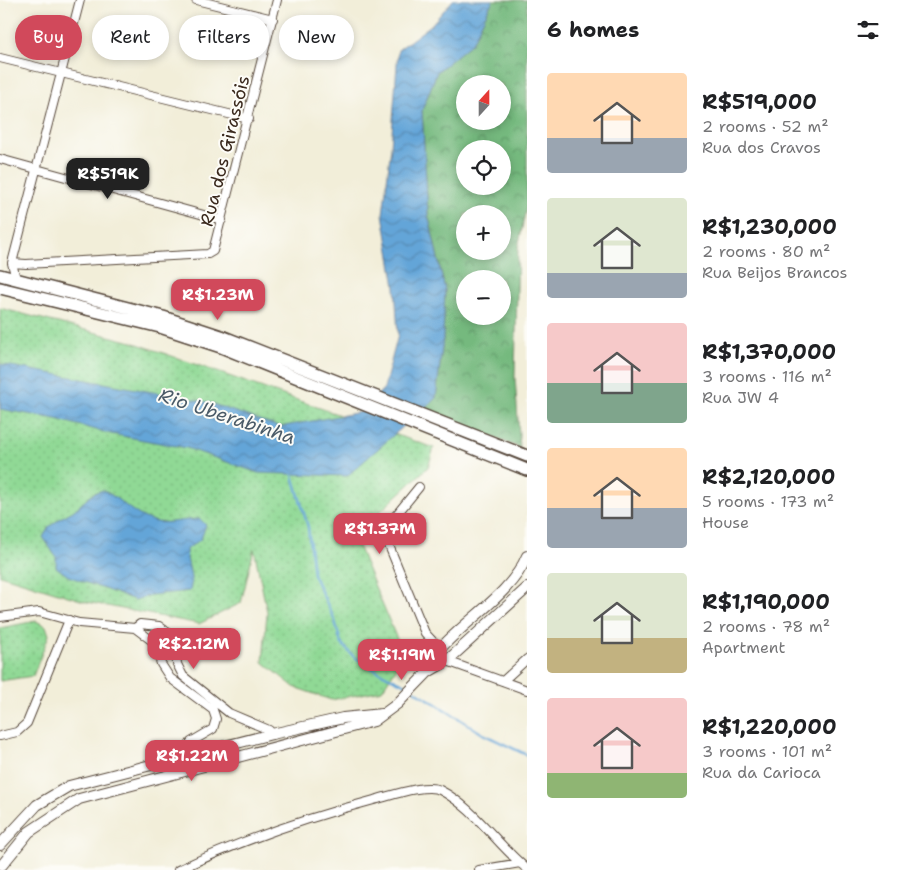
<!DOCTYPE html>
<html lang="en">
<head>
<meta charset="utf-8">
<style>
  :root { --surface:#fff; --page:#f6f6f6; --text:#202124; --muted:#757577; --accent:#d1495b }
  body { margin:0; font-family:"Shantell Sans",sans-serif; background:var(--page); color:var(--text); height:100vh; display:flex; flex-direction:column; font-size:19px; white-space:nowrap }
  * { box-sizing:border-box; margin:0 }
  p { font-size:16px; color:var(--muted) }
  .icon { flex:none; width:28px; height:28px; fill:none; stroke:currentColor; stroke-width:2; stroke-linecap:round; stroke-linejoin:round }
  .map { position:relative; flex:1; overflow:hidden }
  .details { display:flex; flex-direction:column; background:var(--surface); width:375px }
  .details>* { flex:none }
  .guide { position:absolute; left:15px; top:15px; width:436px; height:45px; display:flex; gap:10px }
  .needle { width:32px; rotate:21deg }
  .tools { position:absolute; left:456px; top:75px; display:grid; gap:10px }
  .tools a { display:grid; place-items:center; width:55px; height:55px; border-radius:50%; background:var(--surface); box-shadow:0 2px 8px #0003; font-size:25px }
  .price { position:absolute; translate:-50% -42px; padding:0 11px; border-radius:10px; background:var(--accent); color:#fff; font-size:16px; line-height:32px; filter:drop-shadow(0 1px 2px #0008) }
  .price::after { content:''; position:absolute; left:50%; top:30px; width:15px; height:11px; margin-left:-8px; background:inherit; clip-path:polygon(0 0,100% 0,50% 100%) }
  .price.on { background:#222; color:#fff }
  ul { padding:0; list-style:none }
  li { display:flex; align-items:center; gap:15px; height:125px; padding:0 20px }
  li span { display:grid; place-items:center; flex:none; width:140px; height:100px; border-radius:5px; color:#555 }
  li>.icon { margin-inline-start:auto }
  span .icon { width:60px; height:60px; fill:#fffc; stroke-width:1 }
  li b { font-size:21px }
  h2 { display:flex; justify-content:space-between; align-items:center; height:60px; padding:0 20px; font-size:21px }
  .pill { padding:0 18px; border-radius:22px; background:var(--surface); box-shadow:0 2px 8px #0003; font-size:18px; line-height:45px }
  .pill.on { background:var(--accent); color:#fff }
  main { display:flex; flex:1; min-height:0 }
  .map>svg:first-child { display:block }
</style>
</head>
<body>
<main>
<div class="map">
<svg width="527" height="870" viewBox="0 0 527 870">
  <defs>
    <pattern id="green-dots" width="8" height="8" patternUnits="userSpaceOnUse" patternTransform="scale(1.25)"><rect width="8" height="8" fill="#90d995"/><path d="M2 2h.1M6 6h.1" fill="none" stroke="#7dba80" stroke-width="1.8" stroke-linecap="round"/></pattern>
    <pattern id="forest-crowns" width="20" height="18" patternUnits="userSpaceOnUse" patternTransform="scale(1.25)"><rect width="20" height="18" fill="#74b97e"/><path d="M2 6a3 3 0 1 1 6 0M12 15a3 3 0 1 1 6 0" fill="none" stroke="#609767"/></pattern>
    <pattern id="water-waves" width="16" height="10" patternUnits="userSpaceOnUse" patternTransform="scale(1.25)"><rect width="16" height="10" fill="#64a5d8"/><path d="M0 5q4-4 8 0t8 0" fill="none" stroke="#5487af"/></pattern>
  </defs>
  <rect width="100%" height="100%" fill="#fdfcf7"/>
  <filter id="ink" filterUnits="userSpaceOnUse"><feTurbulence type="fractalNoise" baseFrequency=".02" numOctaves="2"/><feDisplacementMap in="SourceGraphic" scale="10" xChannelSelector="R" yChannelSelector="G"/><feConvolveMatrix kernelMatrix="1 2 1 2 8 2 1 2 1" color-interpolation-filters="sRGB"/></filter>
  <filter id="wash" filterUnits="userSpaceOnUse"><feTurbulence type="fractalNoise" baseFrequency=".0096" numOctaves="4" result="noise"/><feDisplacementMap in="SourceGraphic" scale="20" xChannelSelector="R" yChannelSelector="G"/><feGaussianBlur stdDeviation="1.12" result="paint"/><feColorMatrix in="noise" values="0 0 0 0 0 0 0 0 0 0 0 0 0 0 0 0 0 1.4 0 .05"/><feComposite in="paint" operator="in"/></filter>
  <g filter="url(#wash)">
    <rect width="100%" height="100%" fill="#f2eed9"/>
    <!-- green -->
    <path fill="url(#green-dots)" stroke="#66825a" d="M0,308L132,342L434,448L428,467L354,536L404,656L382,690L331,700L294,687L263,662L267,612L254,549L241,603L199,624L87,602L0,575Z
      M36,621L46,626L49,635L33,676L0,681V628Z"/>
    <!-- forest -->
    <path fill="url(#forest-crowns)" stroke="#58724e" fill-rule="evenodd" d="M493,0H527V204L518,248L515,377L520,448L424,409L436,398L443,339L445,290L428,214L422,110L437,72L472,43ZM465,84H502V121H465ZM465,149H502V186H465ZM465,214H502V251H465ZM465,279H502V316H465Z"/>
    <!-- water -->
    <path fill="url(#water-waves)" stroke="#50687b" d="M453,0H493L472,43L437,72L422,110L428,214L445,290L443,339L436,398L347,476L258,473L187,448L111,434L56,419L0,409V364L207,402L279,427L361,412L384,388L398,335L395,287L383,214L391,147L398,50L431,25Z
      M103,490C121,499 136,518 157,522C167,524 187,519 200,519L206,525L201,539L186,550C187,565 194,577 190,591L151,595L135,600L68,576L56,567V557L43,537L49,527L62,517L73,511L94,493Z"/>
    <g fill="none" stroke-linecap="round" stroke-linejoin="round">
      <!-- stream -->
      <path stroke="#64a5d8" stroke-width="2.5" d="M292,472L308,527L313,574L335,621L341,643L353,656L371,668L406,685
        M414,690L483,734L527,755"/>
    </g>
  </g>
  <g filter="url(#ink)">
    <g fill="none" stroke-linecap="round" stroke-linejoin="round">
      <defs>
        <path id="minor" d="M196,0L273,19
          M0,58L249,119
          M0,159L222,220
          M12,263L26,264L208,254L213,251L277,0
          M16,279L12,263L80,0
          M419,487L388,525L385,536L425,633L440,649
          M0,617L39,612L79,623L135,628L155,643L161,664L170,678L213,710L216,719L213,729L191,742L182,758
          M135,628L140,624L159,626L171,635L175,643L177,664L183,676L229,713L269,730L272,734
          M447,661L527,690
          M503,681L527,659
          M0,736L17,732L27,723L69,620
          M178,870C242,840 306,818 374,800C390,796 426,783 440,790C475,808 497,845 527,869
          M479,870L520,863"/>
        <path id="tertiary" d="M428,672C432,664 435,654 441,648C467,619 512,593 527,556
          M0,845L37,805L69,786L272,734L343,718L382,714
          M2,865L29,832L79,799L374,721L397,704L428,672L447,661L527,588"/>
        <path id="secondary" d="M0,275L163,317L224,337L527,456
          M0,288L160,327L221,347L527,470"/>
      </defs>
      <!-- minor casing -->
      <use href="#minor" stroke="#56473a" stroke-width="10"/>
      <!-- tertiary casing -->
      <use href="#tertiary" stroke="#56473a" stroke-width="12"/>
      <!-- secondary casing -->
      <use href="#secondary" stroke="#56473a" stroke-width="14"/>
      <!-- minor -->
      <use href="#minor" stroke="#fff" stroke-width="8"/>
      <!-- tertiary -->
      <use href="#tertiary" stroke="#fff" stroke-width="10"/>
      <!-- secondary -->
      <use href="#secondary" stroke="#fff" stroke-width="11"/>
    </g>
  </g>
  <g text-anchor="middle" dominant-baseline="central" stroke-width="4" stroke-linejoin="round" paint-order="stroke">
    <!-- street labels -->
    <g font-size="18" fill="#3b2a1e" stroke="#fdfcf7">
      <text transform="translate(225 151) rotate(-76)">Rua dos Girassóis</text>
    </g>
    <!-- water labels -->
    <g font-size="19" font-style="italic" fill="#4b5b68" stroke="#fdfcf7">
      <text transform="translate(227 416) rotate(18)">Rio Uberabinha</text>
    </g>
  </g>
</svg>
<div class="tools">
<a><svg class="needle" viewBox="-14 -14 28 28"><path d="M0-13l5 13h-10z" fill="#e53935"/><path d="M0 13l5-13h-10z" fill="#757577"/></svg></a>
<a><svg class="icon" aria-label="locate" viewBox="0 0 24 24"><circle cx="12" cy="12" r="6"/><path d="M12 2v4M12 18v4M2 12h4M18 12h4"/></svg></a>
<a>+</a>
<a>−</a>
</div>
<b class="price on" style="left:108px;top:200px">R$519K</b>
<b class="price" style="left:218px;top:321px">R$1.23M</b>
<b class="price" style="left:380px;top:555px">R$1.37M</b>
<b class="price" style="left:194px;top:670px">R$2.12M</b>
<b class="price" style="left:402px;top:681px">R$1.19M</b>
<b class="price" style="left:192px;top:782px">R$1.22M</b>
<div class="guide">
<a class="pill on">Buy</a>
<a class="pill">Rent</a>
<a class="pill">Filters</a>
<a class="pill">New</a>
</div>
</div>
<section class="details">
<h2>6 homes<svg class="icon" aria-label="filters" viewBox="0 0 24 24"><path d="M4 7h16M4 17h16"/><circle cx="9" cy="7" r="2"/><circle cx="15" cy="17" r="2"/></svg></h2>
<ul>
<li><span style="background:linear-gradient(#ffd9b3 65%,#9aa5b1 0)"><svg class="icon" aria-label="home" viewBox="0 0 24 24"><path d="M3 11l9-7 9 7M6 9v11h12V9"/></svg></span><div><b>R$519,000</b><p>2 rooms · 52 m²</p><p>Rua dos Cravos</p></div></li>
<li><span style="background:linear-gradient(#dfe7d0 75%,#9aa5b1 0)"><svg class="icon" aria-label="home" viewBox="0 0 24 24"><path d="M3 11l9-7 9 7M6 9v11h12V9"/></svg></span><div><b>R$1,230,000</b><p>2 rooms · 80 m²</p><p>Rua Beijos Brancos</p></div></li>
<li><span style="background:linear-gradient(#f6c9c9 60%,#7fa58c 0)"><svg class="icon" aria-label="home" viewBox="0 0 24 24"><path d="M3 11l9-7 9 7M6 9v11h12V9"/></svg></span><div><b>R$1,370,000</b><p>3 rooms · 116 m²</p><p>Rua JW 4</p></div></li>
<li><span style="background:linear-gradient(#ffd9b3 60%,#9aa5b1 0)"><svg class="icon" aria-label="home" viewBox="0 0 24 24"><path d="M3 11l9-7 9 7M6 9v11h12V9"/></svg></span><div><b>R$2,120,000</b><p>5 rooms · 173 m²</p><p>House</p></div></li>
<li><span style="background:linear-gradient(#dfe7d0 65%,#c2b280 0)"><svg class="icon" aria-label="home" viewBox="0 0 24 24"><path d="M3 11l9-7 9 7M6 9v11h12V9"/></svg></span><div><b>R$1,190,000</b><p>2 rooms · 78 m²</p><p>Apartment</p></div></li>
<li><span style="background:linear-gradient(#f6c9c9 75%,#8fb573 0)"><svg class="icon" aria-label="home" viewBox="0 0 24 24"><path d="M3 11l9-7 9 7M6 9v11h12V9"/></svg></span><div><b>R$1,220,000</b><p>3 rooms · 101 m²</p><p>Rua da Carioca</p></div></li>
</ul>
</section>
</main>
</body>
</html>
